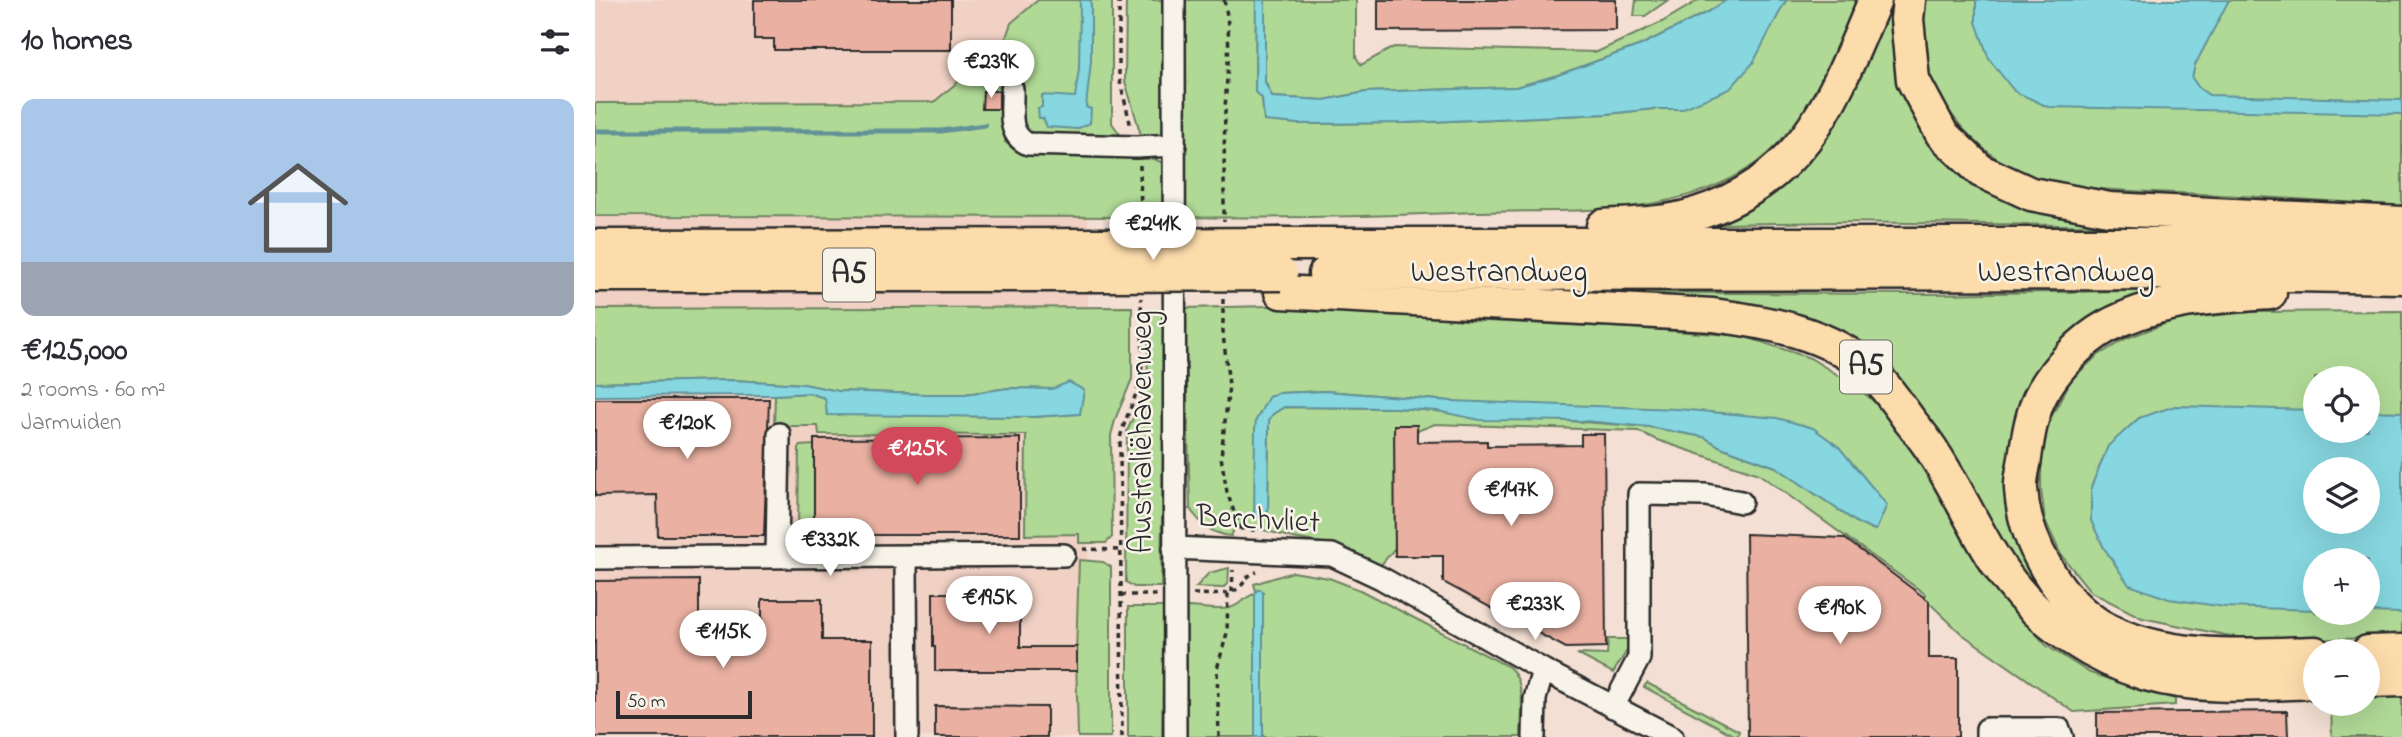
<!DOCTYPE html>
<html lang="en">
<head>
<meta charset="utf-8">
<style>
  :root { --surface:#fff; --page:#f7f7f7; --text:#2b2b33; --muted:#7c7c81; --accent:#d1495b }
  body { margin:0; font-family:"Indie Flower",sans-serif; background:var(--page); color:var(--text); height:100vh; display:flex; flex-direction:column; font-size:26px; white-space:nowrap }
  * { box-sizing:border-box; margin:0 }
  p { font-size:23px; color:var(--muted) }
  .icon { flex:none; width:38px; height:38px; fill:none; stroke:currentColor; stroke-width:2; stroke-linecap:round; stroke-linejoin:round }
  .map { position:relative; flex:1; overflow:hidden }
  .side { display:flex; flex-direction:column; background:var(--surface); width:595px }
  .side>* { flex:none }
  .buttons { position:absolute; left:1708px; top:366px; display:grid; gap:14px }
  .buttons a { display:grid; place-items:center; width:77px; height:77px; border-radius:50%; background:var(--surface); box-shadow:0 7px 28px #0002; font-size:35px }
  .scale { position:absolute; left:21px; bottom:18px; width:136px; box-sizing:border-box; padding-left:7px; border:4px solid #2b2b2b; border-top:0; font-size:19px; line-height:24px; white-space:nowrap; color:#2b2b2b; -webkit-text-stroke:5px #f7f3e8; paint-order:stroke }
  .price { position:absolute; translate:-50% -60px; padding:0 16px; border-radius:24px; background:#fff; color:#222; font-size:23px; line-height:46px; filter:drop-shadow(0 2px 4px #0008) }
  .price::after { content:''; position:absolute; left:50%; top:42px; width:21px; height:16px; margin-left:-10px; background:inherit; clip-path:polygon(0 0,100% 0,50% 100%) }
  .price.current { background:var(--accent); color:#fff }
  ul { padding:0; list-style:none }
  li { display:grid; align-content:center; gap:14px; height:371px; padding:0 21px }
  li span { display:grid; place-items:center; height:217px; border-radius:14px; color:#555 }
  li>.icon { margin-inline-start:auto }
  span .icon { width:126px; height:126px; fill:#fffc; stroke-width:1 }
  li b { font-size:30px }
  h2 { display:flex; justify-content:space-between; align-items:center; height:84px; padding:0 21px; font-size:30px }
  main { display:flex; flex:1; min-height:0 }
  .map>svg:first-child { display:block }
</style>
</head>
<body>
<main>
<section class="side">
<h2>10 homes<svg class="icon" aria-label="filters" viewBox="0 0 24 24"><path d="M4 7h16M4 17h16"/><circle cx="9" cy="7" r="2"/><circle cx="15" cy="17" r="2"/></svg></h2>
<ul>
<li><span style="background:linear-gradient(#a9c7e8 75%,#9aa5b1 0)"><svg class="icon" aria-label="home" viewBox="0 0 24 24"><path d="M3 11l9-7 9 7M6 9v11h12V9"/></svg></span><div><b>€125,000</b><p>2 rooms · 60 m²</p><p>Jarmuiden</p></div></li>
</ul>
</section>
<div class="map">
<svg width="1807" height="737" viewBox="0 0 1807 737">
  <rect width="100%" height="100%" fill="#f3dfd3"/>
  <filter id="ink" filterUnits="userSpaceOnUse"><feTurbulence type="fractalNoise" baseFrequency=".0143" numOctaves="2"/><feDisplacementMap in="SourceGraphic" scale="14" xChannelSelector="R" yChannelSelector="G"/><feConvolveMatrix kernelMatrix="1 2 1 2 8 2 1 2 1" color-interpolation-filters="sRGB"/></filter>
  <g filter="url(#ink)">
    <!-- built -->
    <path fill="#f0d1c4" d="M0,0H493V737H0Z"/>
    <!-- green -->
    <path fill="#b0d996" stroke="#6e8260" stroke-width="2" fill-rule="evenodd" d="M443,0H517V123L528,139L434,138L410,95V142L423,152L548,154L568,163L569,217L0,216V103L339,102L409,43L416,23Z
      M531,0H568L570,134L548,142L530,81Z
      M590,0H661L660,92L667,98L669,120L703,124L810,123L1012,114L1059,109H1086L1176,28L1191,0H1261C1252,24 1245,52 1233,75C1216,108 1183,150 1151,170C1072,219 970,209 881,212C784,216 687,219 590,217Z
      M670,0H761V57L766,65L799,47L1002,52L1067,22L1104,0H1132L1113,12L1046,45L963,75L921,87L771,92L729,100L677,97L670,82Z
      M1041,0H1073L1050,16H1039Z
      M1286,0H1305V61L1388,182L1762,229L1239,222L1077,225L1185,177Z
      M1329,0H1807V206C1740,201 1672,197 1605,194C1554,191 1466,193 1421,170C1361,139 1314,70 1329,0Z
      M1606,290L1605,293C1588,296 1569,296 1553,301C1529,308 1501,321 1482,337C1431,380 1410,450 1421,515C1423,523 1428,532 1431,539C1449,584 1481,621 1526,641C1582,666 1660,662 1720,660V676C1596,680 1504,673 1419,571C1398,544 1380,511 1363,481C1326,417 1293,367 1227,330C1219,326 1210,324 1201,322C1151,307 1096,306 1044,304C996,302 949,299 901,296V292L1335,294Z
      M674,306H722L869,320L1037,328L1148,336L1215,358L1261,386L1292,413L1333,477L1370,542L1405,595L1452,646L1495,673L1580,699V705L1479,712L1367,634L1329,598L1330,594L1164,474L1062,440L1043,431L840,424L809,436L800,451V548L786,565L738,545L698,538L647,524L640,527L636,536C616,534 606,524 595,509L590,308ZM731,391L856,401L1244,447L1286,519L1280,530L1264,524L1181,467L1126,447L1109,437L1054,427L801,408L689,407L678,414L674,420L673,516L659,517L674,396L684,393Z
      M537,307V379L521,417L516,435L517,537L511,543H484V534L430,535L431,435L224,434L223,426H179L180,395L214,393L231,398L232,414L437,417L484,414L457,389L414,388L370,394H328L242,391L209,384L136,380L0,383V309Z
      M554,310H570L566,587H539L531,582L532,431L552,388Z
      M1807,311V637L1679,641L1635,636L1547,618L1496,592L1466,555L1450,520L1446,490V456L1452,425L1476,380L1502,356L1530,339L1582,319L1657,312ZM1720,378H1773V430H1720ZM1720,469H1773V522H1720ZM1720,560H1773V612H1720Z
      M219,445V535L203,534L204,446Z
      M484,560L508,562L516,567V737H483L481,654Z
      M634,568L633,583L628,588L601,587L614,573Z
      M698,572L734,578L765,590L914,667C932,683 926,715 926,737H668V592L661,591L659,584Z
      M660,594V737H592L591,607C605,607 621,611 634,608C645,606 650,596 660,594Z
      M533,607H569L567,737H533Z
      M1013,639H1034L1033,649L1018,673L982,654L1012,655Z
      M1052,683L1144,731L1142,737L1049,687Z
      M1807,696V737H1737L1736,704H1773V697Z"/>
    <!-- water -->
    <path fill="#87d7e0" stroke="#629298" stroke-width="2" fill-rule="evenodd" d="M485,0H496V61L491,107L496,109L495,123L482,129L452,127L448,118H444L443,108L447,107V95L480,97L484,69Z
      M661,0H670V82L677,97L729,100L771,92L921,87L963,75L1046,45L1113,12L1132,0H1191L1158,63L1135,89L1086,109H1059L1012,114L810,123L703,124L669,121L667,98L660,92Z
      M1381,0H1634L1600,65L1597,78L1604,88L1614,95L1807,100V114L1453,107L1419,91L1394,59L1381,22Z
      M136,380L209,384L243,391L328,394H370L414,388L457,389L474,382L489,390L485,414L437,417L232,415L230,398L214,393L180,395L0,396V383Z
      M731,391L856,401L1082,409L1182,418L1218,428L1244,447L1292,505L1281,530L1264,524L1181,467L1126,447L1109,437L1054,427L989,421L885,420L842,411L801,408L689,407L678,414L674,420L673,516L659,517L660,429L661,420L674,396L684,393Z
      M1580,406L1720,410V430H1773V411L1807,412V613L1773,612V560H1720V610L1630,607L1574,599L1534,585L1509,548L1496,521V487L1513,446L1544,418ZM1720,469H1773V522H1720Z
      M665,589L668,592V737H660V594L661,591Z"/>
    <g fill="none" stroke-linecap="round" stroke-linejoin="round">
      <!-- stream -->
      <path stroke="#629298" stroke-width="5" d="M0,131H346L390,125"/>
    </g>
    <!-- building -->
    <path fill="#eab1a2" stroke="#2b2b2b" stroke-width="2" d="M159,0H356V50H179V39H159Z
      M783,0H1021V30L783,31Z
      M388,91H404V109H387Z
      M0,399H174L169,536H63L62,495L0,496Z
      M799,425H822V442L892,441V446L986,445V434H1009L1011,647L971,648L848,582V556H800Z
      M425,438V535H219V439Z
      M1151,534L1249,538L1334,601V658H1363V737H1153Z
      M104,580V640H167V599H227V640H277V737H0V581Z
      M338,593H425V647H482V671H340V647H338Z
      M340,706L452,707V737H340Z
      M1692,711L1693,737H1502V713Z"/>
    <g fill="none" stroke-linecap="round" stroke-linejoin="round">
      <defs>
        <path id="minor" d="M579,0L580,737
          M417,89C418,110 411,134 433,144L541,147L580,145
          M579,548L737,555L786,578L948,670L1077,737
          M182,557L184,434
          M311,557L312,737
          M0,558L469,555
          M1018,707L1044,658V494L1111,495L1146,502
          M939,737L940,699L948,670
          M1392,737V729H1464L1467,737"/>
        <path id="highway" d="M1314,0L1312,19L1318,80L1347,134L1386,171L1436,194L1514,209L1807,223
          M1008,226C1038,224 1069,224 1098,215C1211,180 1238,99 1280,0
          M686,244H1616L1807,248
          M0,246L509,245
          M730,274L1586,273L1807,277
          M0,275H509
          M686,292L1118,315C1171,322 1234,332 1276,371C1290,385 1303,404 1315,421C1324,432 1333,443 1340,455C1367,497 1386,544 1416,583C1450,626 1499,658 1551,674C1606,690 1664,684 1720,682
          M1675,293C1618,297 1562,299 1511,327C1486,341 1462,367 1448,391C1437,410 1433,436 1430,458C1429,467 1425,479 1426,489C1429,541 1464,604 1511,629C1575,661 1651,655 1720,653
          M1773,652L1807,651
          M1773,681L1807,680"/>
      </defs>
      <!-- minor casing -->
      <use href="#minor" stroke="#2b2b2b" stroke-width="26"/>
      <!-- highway casing -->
      <use href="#highway" stroke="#2b2b2b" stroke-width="37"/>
      <!-- path -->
      <path stroke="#2b2b2b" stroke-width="3.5" stroke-dasharray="5 5" stroke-linecap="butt" d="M524,0V77L536,127
        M629,0C638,37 631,76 630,113C629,149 629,185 629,221
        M545,165L546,221
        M628,299V334L634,385L626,457L632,492L645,529
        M645,529L651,528L661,531
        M488,549L525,550
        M637,592L638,570
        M598,594C611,594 634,597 645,587C653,579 649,577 662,572
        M526,595H562
        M527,737L525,439C529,420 538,405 543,387C551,360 546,326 546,298
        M624,737L622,669L632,633L633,592"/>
      <!-- minor -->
      <use href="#minor" stroke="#f7f3e8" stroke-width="21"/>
      <!-- highway -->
      <use href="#highway" stroke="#fddcac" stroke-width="32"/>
      <defs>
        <path id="highway-bridge" d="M509,245L686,244
          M509,275L686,274"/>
      </defs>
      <!-- highway-bridge casing -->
      <use href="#highway-bridge" stroke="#2b2b2b" stroke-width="37" stroke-linecap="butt"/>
      <!-- highway-bridge -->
      <use href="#highway-bridge" stroke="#fddcac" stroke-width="32"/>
    </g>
  </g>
  <g text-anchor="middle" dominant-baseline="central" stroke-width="5" stroke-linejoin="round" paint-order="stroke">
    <!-- shield labels -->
    <g fill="#f7f3e8" stroke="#686764" stroke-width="2">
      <rect x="228" y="248.5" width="52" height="53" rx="5"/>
      <rect x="1245" y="340.5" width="52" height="53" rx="5"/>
    </g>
    <g font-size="30" font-weight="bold" fill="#2b2b2b">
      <text x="254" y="275">A5</text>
      <text x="1271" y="367">A5</text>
    </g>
    <!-- street labels -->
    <g font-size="32" fill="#2b2b2b" stroke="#f7f3e8">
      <text x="904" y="273">Westrandweg</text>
      <text x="1471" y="273">Westrandweg</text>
      <text transform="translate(548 432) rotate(-90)">Australiëhavenweg</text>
      <text transform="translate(663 521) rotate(3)">Berchvliet</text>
    </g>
  </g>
</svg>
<div class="buttons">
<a><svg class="icon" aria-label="locate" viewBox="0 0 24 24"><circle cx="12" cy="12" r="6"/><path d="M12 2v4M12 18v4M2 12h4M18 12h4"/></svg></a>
<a><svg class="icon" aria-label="layers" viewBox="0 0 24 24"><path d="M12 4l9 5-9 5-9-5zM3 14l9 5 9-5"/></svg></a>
<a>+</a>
<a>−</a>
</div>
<div class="scale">50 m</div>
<b class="price" style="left:396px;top:100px">€239K</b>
<b class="price" style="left:558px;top:262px">€241K</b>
<b class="price" style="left:92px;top:461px">€120K</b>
<b class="price current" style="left:322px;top:487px">€125K</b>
<b class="price" style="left:916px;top:528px">€147K</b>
<b class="price" style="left:235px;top:578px">€332K</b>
<b class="price" style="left:394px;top:636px">€195K</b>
<b class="price" style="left:940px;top:642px">€233K</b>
<b class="price" style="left:1245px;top:646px">€190K</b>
<b class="price" style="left:128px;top:670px">€115K</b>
</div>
</main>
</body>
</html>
